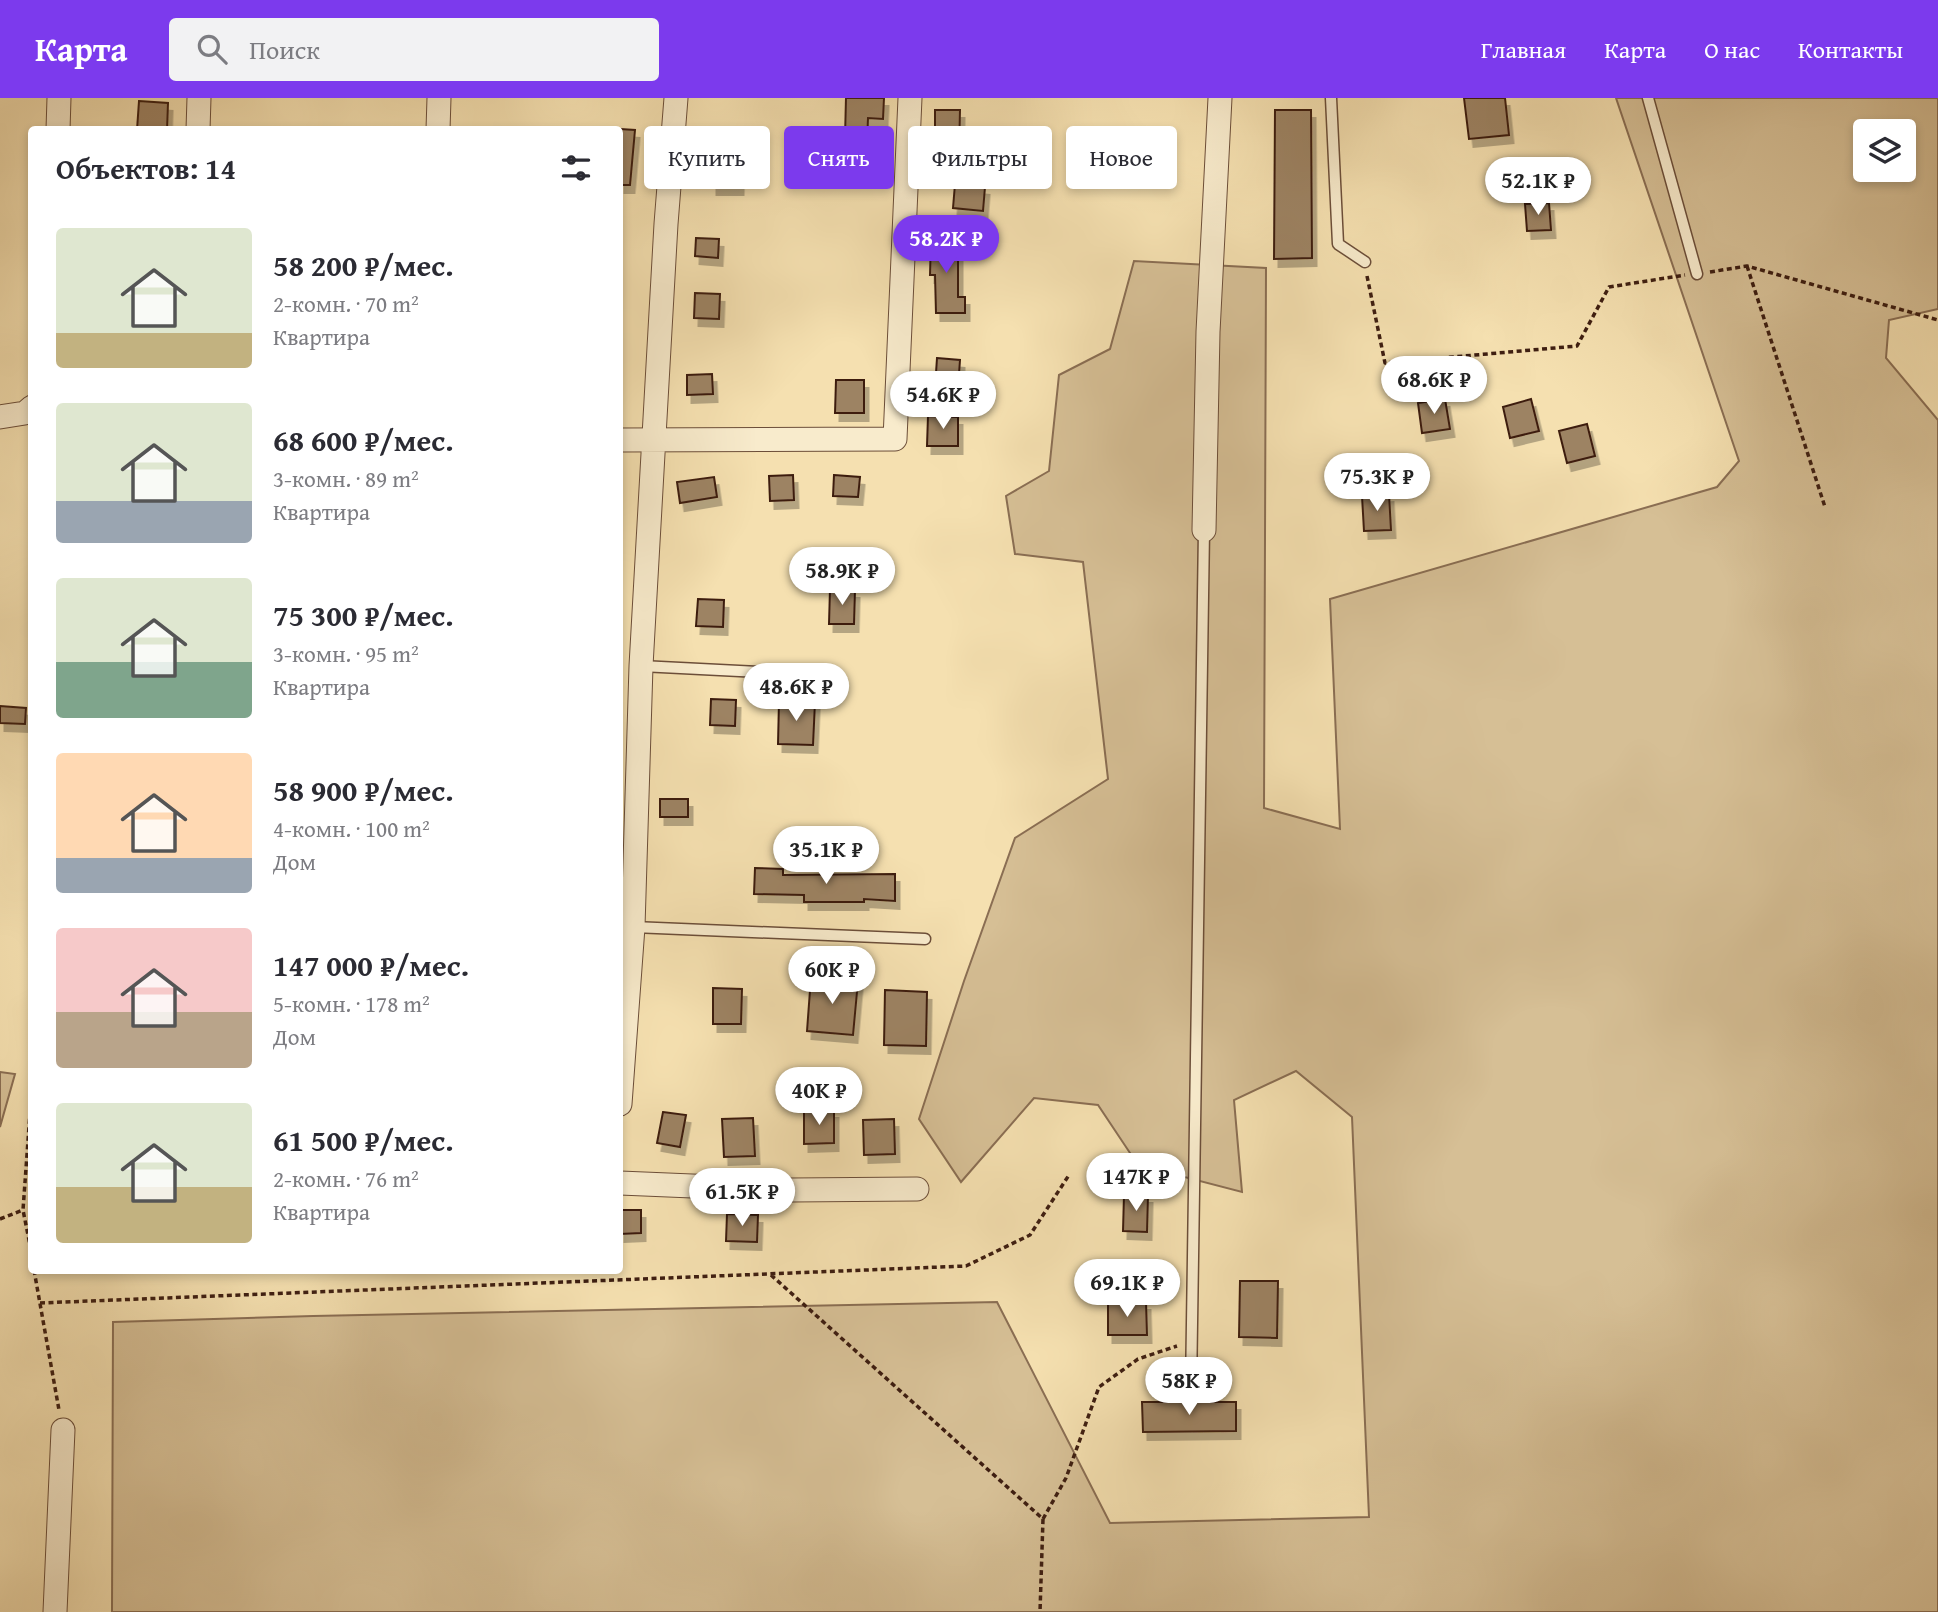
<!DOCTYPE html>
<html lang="ru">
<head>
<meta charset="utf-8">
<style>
  :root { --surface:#fff; --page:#f2f2f3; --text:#2b2b33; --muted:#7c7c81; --accent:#7c3aed }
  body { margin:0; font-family:"Gentium Book Plus",serif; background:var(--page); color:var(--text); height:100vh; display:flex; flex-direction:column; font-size:26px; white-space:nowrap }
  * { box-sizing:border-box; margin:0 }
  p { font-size:23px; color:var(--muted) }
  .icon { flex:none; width:38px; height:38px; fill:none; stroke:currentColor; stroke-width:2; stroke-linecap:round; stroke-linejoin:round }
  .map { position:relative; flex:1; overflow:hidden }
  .side { position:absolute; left:28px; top:28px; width:595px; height:1148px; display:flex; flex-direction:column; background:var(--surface); border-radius:7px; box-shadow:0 4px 10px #0003 }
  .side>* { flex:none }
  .guide { position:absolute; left:644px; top:28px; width:665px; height:63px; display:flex; gap:14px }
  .controls { position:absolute; left:1853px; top:21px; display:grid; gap:14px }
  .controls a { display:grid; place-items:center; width:63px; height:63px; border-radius:7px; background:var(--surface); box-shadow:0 4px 10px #0003; font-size:35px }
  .price { position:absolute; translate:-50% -60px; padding:0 16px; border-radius:24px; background:#fff; color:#222; font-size:23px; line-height:46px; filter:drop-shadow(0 2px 4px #0008) }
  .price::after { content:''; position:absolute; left:50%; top:42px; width:21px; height:16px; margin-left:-10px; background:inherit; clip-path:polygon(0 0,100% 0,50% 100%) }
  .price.selected { background:var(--accent); color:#fff }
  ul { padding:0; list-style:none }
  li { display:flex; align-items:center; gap:21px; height:175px; padding:0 28px }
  li span { display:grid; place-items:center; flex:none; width:196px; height:140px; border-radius:7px; color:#555 }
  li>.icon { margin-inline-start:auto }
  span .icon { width:84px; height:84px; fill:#fffc; stroke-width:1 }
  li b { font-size:30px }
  h2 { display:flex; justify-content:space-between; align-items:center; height:84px; padding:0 28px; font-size:30px }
  .chip { padding:0 24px; border-radius:7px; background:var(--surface); box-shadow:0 4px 10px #0003; font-size:24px; line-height:63px }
  .chip.selected { background:var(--accent); color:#fff }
  header { display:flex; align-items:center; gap:42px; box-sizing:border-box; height:98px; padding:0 35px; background:var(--accent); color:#fff }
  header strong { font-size:33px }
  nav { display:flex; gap:38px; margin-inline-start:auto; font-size:24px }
  .search { width:490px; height:63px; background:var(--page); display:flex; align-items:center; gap:18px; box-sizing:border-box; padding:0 24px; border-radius:7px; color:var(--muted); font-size:26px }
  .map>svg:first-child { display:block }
</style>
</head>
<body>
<header>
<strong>Карта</strong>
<div class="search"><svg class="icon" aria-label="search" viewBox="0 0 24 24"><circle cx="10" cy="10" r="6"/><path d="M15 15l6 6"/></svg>Поиск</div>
<nav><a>Главная</a><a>Карта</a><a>О нас</a><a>Контакты</a></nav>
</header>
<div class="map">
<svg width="1938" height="1514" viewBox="0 0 1938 1514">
  <defs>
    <filter id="shadow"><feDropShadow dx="4.5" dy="8" stdDeviation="0" flood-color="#0004"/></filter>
  </defs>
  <rect width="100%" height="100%" fill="#f5e0b0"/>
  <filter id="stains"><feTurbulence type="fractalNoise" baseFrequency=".00286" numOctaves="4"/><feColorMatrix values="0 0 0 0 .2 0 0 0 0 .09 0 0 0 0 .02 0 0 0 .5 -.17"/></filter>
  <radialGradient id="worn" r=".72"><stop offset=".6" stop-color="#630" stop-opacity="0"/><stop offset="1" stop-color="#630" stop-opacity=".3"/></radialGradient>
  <!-- green -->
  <path fill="#d6bf95" stroke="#8a6e53" stroke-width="2" fill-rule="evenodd" d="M1616,0H1938V211L1889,222L1886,260L1938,322V1514H112L113,1224L313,1218L997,1204L1110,1425L1369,1419L1352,1019L1296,973L1234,1002L1242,1094L1138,1067L1098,1007L1034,1000L961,1084L919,1021L964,883L1015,740L1108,681L1083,464L1015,456L1006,398L1049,373L1059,277L1110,251L1134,163L1266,170L1264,710L1340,731L1330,501L1717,389L1739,363ZM1866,33H1904V72H1866Z
    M0,974L15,976L0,1029Z"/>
  <!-- building -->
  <path fill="#9d8364" stroke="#3e1e11" stroke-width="2" filter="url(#shadow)" d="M846,0H884L883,21L868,20L866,72H842V39H845Z
    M1464,0H1505L1509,37L1469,41Z
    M139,3L168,5L167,32H137Z
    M935,12H960L959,55L935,54Z
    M1275,12H1311L1312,160L1274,161Z
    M620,31L635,32L630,87H620Z
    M712,54L740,55L739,89H712Z
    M955,86L985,89L983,113L953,110Z
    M1549,105L1551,132L1527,133L1525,106Z
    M696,140L719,141L718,160L695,158Z
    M931,140H958V199H965V215H936L935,177H930Z
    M695,195L720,196L719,221L694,220Z
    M937,260L960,262L959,276L936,275Z
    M712,276L713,296L687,297V277Z
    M836,282H864V315H835Z
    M1445,301L1450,331L1422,335L1418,305Z
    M1531,301L1539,333L1510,340L1503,309Z
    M928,318L958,319V348H927Z
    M1587,326L1595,358L1567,365L1559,333Z
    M793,377L794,402L770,403L769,378Z
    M834,377L860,379L858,399L833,398Z
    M714,379L717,399L680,405L677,384Z
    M1389,396L1391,432L1364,433L1362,398Z
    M830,491L855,492L854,526H829Z
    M698,501L724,502L723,529L696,528Z
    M711,601L736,602L735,628L710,627Z
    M779,603L815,604L813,647L778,646Z
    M0,608L26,610L25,626L0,625Z
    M660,701H688V719H660Z
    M755,770L783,771V777L895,776V803L864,801V804H804V797L754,796Z
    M811,879L858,883L853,937L807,933Z
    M713,890L742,891L741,926H713Z
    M885,892L927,894L926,948L884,947Z
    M804,1012H834V1045L804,1046Z
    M663,1014L686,1017L680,1049L657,1045Z
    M753,1020L755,1058L724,1059L722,1021Z
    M894,1021L895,1056L864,1057L863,1022Z
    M1124,1097H1148L1147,1134L1123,1133Z
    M620,1112H641V1135L620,1136Z
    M727,1116L758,1117L757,1144L726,1143Z
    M1240,1183H1278L1277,1240L1239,1239Z
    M1108,1204H1146L1147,1237H1108Z
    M1142,1304H1236V1333L1143,1334Z"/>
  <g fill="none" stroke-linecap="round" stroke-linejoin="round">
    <defs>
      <path id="service" d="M1331,0L1338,146L1365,164
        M1648,0L1697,176
        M641,568L835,578
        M633,829L925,841
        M1191,1291L1204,432"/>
      <path id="minor" d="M58,32L59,0
        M198,32L199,0
        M438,32L439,0
        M0,319L25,315L32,309
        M620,342L895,341L910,0
        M1204,432L1208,234L1220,0
        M620,1006L633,829L641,568L666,126L676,0
        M620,1085L791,1092L917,1091
        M55,1514L63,1332"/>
    </defs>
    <!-- service casing -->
    <use href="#service" stroke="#6c4e39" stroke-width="13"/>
    <!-- minor casing -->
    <use href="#minor" stroke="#6c4e39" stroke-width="25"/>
    <!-- path -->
    <path stroke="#3e1e11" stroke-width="3.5" stroke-dasharray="5 3.5" stroke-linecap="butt" d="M1747,168L1825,409
      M1710,174L1747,168L1938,222
      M1367,178L1385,265L1577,248L1609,189L1685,177
      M32,987L23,1112L32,1157
      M0,1121L23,1112
      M34,1172L59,1312
      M771,1177L1043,1421L1040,1514
      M40,1205L966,1168L1030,1137L1069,1077
      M1043,1421L1066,1380L1099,1289L1138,1261L1177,1248"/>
    <!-- service -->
    <use href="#service" stroke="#f8ebcc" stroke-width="10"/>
    <!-- minor -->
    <use href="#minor" stroke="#f8ebcc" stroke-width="23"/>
  </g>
  <rect width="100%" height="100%" filter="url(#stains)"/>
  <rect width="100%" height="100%" fill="url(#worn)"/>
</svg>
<div class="controls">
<a><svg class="icon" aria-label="layers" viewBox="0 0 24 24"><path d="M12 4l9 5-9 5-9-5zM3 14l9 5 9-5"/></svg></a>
</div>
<b class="price" style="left:1538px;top:119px">52.1K ₽</b>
<b class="price selected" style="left:946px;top:177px">58.2K ₽</b>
<b class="price" style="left:1434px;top:318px">68.6K ₽</b>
<b class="price" style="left:943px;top:333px">54.6K ₽</b>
<b class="price" style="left:1377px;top:415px">75.3K ₽</b>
<b class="price" style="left:842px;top:509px">58.9K ₽</b>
<b class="price" style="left:796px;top:625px">48.6K ₽</b>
<b class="price" style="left:826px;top:788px">35.1K ₽</b>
<b class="price" style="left:832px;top:908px">60K ₽</b>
<b class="price" style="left:819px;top:1029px">40K ₽</b>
<b class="price" style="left:1136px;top:1115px">147K ₽</b>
<b class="price" style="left:742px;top:1130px">61.5K ₽</b>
<b class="price" style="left:1127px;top:1221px">69.1K ₽</b>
<b class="price" style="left:1189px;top:1319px">58K ₽</b>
<div class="guide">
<a class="chip">Купить</a>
<a class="chip selected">Снять</a>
<a class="chip">Фильтры</a>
<a class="chip">Новое</a>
</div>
<section class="side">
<h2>Объектов: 14<svg class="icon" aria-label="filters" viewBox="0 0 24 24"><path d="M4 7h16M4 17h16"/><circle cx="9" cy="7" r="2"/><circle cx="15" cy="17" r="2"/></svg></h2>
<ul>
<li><span style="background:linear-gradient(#dfe7d0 75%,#c2b280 0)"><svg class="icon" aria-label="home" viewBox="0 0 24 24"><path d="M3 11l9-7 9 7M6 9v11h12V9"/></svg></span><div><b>58 200 ₽/мес.</b><p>2-комн. · 70 m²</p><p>Квартира</p></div></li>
<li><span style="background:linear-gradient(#dfe7d0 70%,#9aa5b1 0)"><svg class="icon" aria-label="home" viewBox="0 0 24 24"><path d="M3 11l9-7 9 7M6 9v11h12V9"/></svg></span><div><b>68 600 ₽/мес.</b><p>3-комн. · 89 m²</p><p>Квартира</p></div></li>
<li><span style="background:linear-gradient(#dfe7d0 60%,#7fa58c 0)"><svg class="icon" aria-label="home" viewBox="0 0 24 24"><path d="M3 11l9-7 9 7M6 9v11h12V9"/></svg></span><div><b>75 300 ₽/мес.</b><p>3-комн. · 95 m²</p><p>Квартира</p></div></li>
<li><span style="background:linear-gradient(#ffd9b3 75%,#9aa5b1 0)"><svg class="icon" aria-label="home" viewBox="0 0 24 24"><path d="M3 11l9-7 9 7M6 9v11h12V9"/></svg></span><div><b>58 900 ₽/мес.</b><p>4-комн. · 100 m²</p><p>Дом</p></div></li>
<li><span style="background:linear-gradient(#f6c9c9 60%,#b9a48a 0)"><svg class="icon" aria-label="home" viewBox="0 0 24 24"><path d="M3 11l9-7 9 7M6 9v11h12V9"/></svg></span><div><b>147 000 ₽/мес.</b><p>5-комн. · 178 m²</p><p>Дом</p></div></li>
<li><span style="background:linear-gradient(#dfe7d0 60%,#c2b280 0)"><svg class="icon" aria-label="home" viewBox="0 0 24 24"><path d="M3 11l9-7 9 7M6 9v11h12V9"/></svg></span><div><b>61 500 ₽/мес.</b><p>2-комн. · 76 m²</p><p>Квартира</p></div></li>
</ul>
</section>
</div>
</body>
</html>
